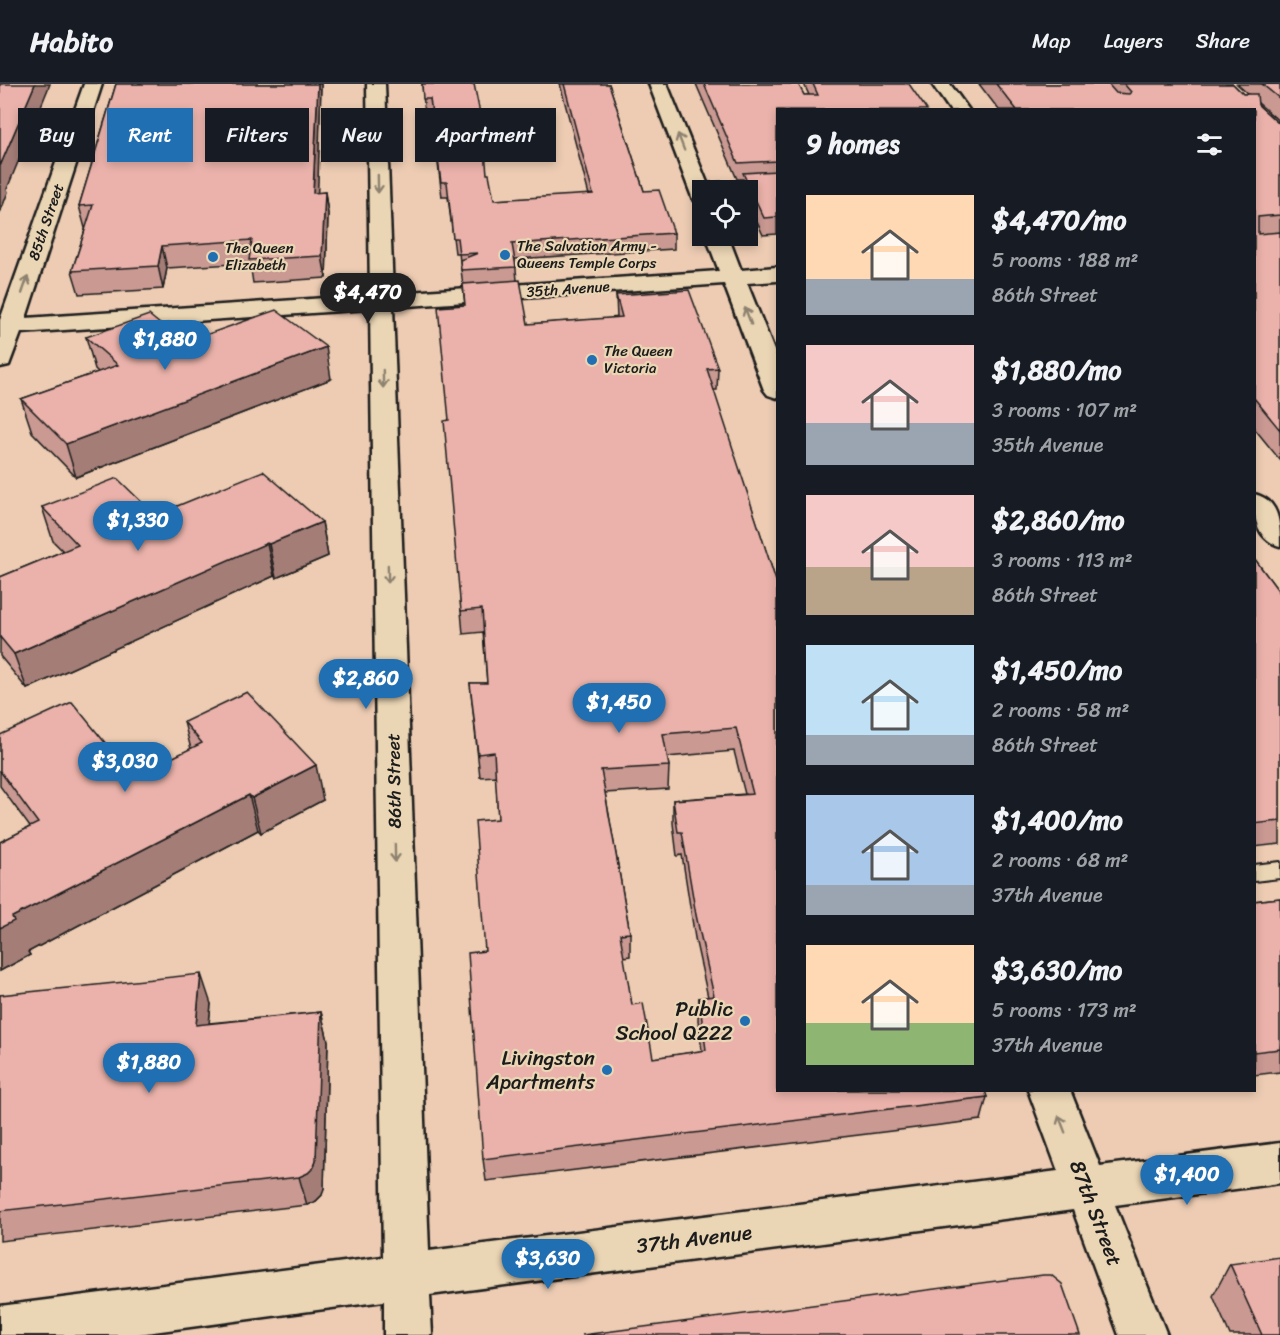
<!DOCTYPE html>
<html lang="en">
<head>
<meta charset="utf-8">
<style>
  :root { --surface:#171b24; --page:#242831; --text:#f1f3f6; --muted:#9ea1a6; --line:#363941; --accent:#1f6fb2 }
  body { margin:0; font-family:Sriracha,sans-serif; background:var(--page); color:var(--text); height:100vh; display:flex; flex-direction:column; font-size:22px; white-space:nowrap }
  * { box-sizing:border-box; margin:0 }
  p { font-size:20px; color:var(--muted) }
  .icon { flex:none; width:33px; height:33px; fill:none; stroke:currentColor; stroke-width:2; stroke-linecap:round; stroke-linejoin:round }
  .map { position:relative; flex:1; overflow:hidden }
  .panel { position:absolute; left:776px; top:24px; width:480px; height:984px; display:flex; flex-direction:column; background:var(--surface); border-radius:0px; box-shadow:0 3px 9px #0003 }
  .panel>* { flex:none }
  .hud { position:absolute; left:18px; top:24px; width:570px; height:54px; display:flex; gap:12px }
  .tools { position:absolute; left:692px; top:96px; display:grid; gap:12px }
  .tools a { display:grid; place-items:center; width:66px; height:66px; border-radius:0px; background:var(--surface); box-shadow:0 3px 9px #0003; font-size:30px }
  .price { position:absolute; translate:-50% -51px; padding:0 14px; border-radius:21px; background:var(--accent); color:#fff; font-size:20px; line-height:39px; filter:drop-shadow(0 2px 3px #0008) }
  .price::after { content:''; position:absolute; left:50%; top:36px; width:18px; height:14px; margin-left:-9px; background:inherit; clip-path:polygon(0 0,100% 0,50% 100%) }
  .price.active { background:#222; color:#fff }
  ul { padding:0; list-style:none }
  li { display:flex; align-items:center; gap:18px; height:150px; padding:0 30px }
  li span { display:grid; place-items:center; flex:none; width:168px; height:120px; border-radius:0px; color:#555 }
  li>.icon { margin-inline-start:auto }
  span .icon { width:72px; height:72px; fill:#fffc; stroke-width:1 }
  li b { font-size:26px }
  h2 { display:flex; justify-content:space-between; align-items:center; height:72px; padding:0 30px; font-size:26px }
  .chip { padding:0 21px; border-radius:0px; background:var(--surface); box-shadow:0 3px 9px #0003; font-size:21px; line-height:54px }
  .chip.active { background:var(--accent); color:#fff }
  header { display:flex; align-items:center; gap:36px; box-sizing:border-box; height:84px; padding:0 30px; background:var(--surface); border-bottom:2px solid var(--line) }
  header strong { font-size:28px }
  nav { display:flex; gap:33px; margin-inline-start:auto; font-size:21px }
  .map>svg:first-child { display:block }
</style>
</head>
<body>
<header>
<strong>Habito</strong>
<nav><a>Map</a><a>Layers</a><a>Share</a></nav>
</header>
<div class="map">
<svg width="1280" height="1251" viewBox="0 0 1280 1251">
  <rect width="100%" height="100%" fill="#edccb3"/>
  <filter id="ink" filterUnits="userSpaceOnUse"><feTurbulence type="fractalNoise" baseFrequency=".0167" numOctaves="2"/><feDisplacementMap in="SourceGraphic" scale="12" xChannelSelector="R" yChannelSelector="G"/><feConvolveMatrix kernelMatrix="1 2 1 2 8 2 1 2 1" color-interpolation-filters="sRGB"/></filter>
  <g filter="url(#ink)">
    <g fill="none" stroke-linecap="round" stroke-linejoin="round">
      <defs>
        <path id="lane" d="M777,95V101L698,106L692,103L698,100Z
          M1280,778V794L1254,797V781Z"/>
        <path id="street" d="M84,0H102L26,234L370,211L367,0H385L393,209L719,187L706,152H728L741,186L777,183V197L747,199L777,274V314L768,311L764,306L724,200L393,223L429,1167L1058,1087L1028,1006H1070L1100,1082L1280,1059V1099L1115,1121L1167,1251H1119L1073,1126L430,1211L432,1251H384V1217L131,1251H0V1222L383,1173L370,225L21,249L9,281L0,283V236Z
          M649,0H667L710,106H702V119L695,117L692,113Z
          M932,0H950L969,26H950Z
          M1254,410C1280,416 1280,440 1280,462C1255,455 1254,431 1254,410Z"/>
      </defs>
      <!-- lane casing -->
      <use href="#lane" stroke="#1c1c1c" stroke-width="4"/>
      <!-- street casing -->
      <use href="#street" stroke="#1c1c1c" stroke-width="5"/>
      <!-- lane -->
      <use href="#lane" fill="#ead5b4" fill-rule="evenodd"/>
      <!-- street -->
      <use href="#street" fill="#ead5b4" fill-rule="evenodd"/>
    </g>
    <!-- wall -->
    <path fill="#c99992" stroke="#1c1c1c" stroke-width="1.5" fill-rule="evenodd" d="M116,0H321L317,109L325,108L328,130L326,194L253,199L250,179L167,184L163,205L79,210L72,187L86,143L85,144L79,122Z
      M422,0L487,90L494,116L589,111L560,0H609L644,107L674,149V165L515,175L517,196L528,240L617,234L616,211L718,284L717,306H713L777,500V1006L987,1013L981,1036L486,1097L483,1075L485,867L498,735L496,692L480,693L470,599H487L483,548L463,550L461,527L449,336L465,221L463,202L459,169H455L448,113H442L432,30H425ZM734,667L745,710L673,716V739L677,772L682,771L695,854L708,913L699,914L698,936L702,967L653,974L632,921L623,873L630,872V849L605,709L668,705L669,682L667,673Z
      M696,0H798L804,11H809L804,0H909L777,26V150L763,151L747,116V106H743L742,105L743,95H737Z
      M979,0H1233L1243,10H1248L1237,0H1280V38L1257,18L1258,21L1277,38L1280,39V376L1254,344V26H999Z
      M86,253L183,259L331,295L76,393L32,348L21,315L98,288L95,285Z
      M42,423L155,431L322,438L328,472L276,494L274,492L27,605L0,572V493L63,467L53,457Z
      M1254,474L1280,509V760L1254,763Z
      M184,638L323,716L261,749L258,746L28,868L30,871L0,887V758L30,743L0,702V651L133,693L191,665Z
      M1280,814V988L1254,991V817Z
      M0,911L211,920L209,939L321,928L328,957L324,1104L322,1111L316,1117L307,1121L0,1157Z
      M1230,1180L1280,1251H1230L1213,1212Z"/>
    <!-- shaded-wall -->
    <path fill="#a47d77" stroke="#1c1c1c" stroke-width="1.5" d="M35,0H50L7,105L8,108L0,129V82Z
      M318,0H321L317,131L313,109Z
      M325,108L328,130L326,194L322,172Z
      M162,162L167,184L163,205L158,182Z
      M326,263L331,295L76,393L66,360Z
      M322,438L328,472L276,494L269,460Z
      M267,459L274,492L27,605L14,570Z
      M316,681L323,716L261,749L252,714Z
      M249,711L258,746L28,868L30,871L0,887V844L12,833Z
      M201,890L211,920L206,970L196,941Z
      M321,928L328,957L324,1104L322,1111L316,1117L307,1121L299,1093Z"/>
    <!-- building -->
    <path fill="#eab2aa" stroke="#1c1c1c" stroke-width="1.5" fill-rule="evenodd" d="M0,0H35L0,82Z
      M116,0H318L313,109L325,108L322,172L249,176L252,156L162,162L158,182L72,187L93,121L79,122Z
      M422,0H474L483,44L487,90H489L494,116L593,110L564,0H609L644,107L659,106L674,149L512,160L516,183L461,186L460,176L478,169L459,170L457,154H453L447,98H441L430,15H423Z
      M704,0H798L804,11H818L813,0H909L927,26H777V77L738,79Z
      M996,0H1108L1116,9L1129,10L1131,8L1124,0H1233L1243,10H1257L1258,21L1277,38L1280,39V131L1258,133V150L1280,148V346L1254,314V26H1017Z
      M1262,0H1280V15Z
      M777,87V133L764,134L743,89Z
      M520,196L528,240L622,233L616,211L689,206L718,284L707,285L777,500V1006H985L987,1013L483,1075L468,869L485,867L475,737L498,735L494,668L478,670L470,599H487L482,525L461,527L444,337L449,336L438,223L465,221L463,200ZM736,644L753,710L673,716L678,748H682L696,831L714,912L699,914L706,966L653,974L643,919L632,921L620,850L630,849L601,686L669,682L663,650Z
      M276,226L326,263L66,360L21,315L118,281L86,253L149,231L183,259Z
      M263,387L322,438L269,460L267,459L14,570L0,553V493L78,461L42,423L117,394L155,431Z
      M1254,474L1280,509V737L1254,740Z
      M247,608L316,681L252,714L249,711L12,833L14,837L0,844V758L38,739L0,687V651L72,618L133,693L202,659L184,638Z
      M1280,814V965L1254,968V817Z
      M201,890L196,941L321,928L316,1076L314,1083L308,1089L299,1093L0,1127V911Z
      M1280,1173V1251H1262L1230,1180Z
      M1043,1191H1051L1062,1200L1080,1251H582Z"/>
    <!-- one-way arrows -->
    <defs><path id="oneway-shaft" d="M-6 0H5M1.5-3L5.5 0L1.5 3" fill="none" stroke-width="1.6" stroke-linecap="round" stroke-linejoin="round" transform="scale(1.5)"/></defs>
    <g stroke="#8d8270">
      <use href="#oneway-shaft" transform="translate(681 58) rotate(-111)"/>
      <use href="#oneway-shaft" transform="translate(378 100) rotate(89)"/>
      <use href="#oneway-shaft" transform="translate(25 201) rotate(-71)"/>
      <use href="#oneway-shaft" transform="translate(748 232) rotate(-111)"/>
      <use href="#oneway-shaft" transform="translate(383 295) rotate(89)"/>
      <use href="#oneway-shaft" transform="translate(388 490) rotate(89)"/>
      <use href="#oneway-shaft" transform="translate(395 769) rotate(89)"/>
      <use href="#oneway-shaft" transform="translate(1062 1040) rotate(-111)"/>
    </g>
  </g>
  <!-- markers -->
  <g fill="#1f6fb2" stroke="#ead5b4" stroke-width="2">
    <circle cx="505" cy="171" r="6"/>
    <circle cx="213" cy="173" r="6"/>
    <circle cx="592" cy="276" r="6"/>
    <circle cx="745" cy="937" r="6"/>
    <circle cx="607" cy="986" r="6"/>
  </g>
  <g text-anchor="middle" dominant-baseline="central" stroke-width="4.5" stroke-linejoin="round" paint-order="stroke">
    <!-- far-street labels -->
    <g font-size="15" fill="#1c1c1c" stroke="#ead5b4">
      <text transform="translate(46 138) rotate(-71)">85th Street</text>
      <text transform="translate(568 205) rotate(-4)">35th Avenue</text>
    </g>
    <!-- far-poi labels -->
    <g font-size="15" fill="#1c1c1c" stroke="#ead5b4" text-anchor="start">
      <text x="517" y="162">The Salvation Army -<tspan x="517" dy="17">Queens Temple Corps</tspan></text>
      <text x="225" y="164">The Queen<tspan x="225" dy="17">Elizabeth</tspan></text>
      <text x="604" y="267">The Queen<tspan x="604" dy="17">Victoria</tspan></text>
    </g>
    <!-- street labels -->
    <g font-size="18" fill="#1c1c1c" stroke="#ead5b4">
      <text transform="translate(394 697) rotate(-91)">86th Street</text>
    </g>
    <!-- near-poi labels -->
    <g font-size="21" fill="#1c1c1c" stroke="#ead5b4" text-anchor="end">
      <text x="733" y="925">Public<tspan x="733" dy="24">School Q222</tspan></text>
      <text x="595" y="974">Livingston<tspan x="595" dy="24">Apartments</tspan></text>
    </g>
    <!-- near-street labels -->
    <g font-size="21" fill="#1c1c1c" stroke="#ead5b4">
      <text transform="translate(1096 1129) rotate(69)">87th Street</text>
      <text transform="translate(694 1155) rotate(-7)">37th Avenue</text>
    </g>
  </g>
</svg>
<div class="tools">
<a><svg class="icon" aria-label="locate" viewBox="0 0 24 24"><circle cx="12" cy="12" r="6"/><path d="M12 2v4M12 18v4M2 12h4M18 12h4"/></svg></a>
</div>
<b class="price active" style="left:368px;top:240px">$4,470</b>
<b class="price" style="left:165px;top:287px">$1,880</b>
<b class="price" style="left:138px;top:468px">$1,330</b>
<b class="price" style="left:366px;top:626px">$2,860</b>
<b class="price" style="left:619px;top:650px">$1,450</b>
<b class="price" style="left:125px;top:709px">$3,030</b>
<b class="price" style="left:149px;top:1010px">$1,880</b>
<b class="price" style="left:1187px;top:1122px">$1,400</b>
<b class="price" style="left:548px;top:1206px">$3,630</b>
<div class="hud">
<a class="chip">Buy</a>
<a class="chip active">Rent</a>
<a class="chip">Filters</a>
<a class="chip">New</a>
<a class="chip">Apartment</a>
</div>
<section class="panel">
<h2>9 homes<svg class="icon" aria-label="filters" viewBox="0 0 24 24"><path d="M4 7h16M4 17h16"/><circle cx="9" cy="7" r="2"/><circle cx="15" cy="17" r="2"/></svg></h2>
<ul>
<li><span style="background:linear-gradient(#ffd9b3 70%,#9aa5b1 0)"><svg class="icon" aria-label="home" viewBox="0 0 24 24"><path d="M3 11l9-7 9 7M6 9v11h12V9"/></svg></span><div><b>$4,470/mo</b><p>5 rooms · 188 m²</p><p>86th Street</p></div></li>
<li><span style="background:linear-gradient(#f6c9c9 65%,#9aa5b1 0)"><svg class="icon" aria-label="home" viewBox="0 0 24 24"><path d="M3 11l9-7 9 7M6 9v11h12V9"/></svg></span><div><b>$1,880/mo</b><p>3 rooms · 107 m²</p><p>35th Avenue</p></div></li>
<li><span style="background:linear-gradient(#f6c9c9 60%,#b9a48a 0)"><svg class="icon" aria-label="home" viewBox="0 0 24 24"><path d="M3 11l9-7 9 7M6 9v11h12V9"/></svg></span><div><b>$2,860/mo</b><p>3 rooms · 113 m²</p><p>86th Street</p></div></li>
<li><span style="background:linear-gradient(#bfe0f5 75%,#9aa5b1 0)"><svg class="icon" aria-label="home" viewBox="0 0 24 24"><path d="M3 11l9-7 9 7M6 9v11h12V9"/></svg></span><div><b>$1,450/mo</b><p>2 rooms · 58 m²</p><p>86th Street</p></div></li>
<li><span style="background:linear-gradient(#a9c7e8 75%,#9aa5b1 0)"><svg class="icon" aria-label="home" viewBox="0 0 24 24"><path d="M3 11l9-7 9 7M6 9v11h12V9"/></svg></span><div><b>$1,400/mo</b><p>2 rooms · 68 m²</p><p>37th Avenue</p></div></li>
<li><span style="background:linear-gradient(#ffd9b3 65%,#8fb573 0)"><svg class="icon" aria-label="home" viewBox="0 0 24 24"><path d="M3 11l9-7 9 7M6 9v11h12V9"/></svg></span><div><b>$3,630/mo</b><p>5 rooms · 173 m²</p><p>37th Avenue</p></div></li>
</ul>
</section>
</div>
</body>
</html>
